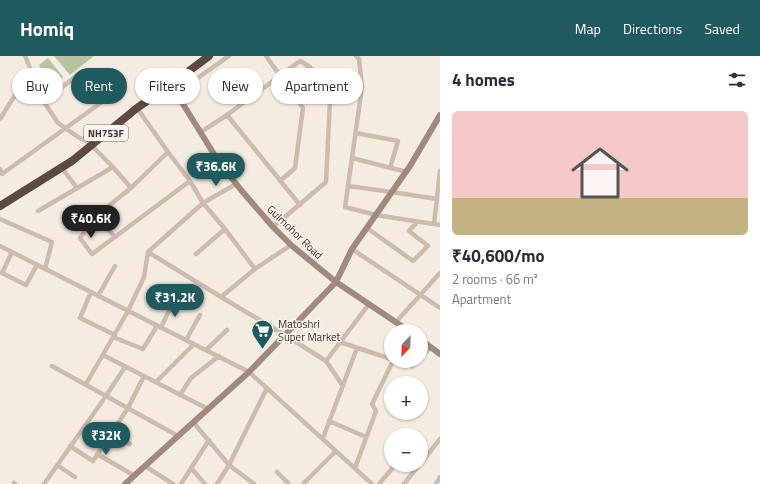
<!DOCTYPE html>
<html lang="en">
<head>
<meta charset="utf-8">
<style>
  :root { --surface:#fff; --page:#f7f7f7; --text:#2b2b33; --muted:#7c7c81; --accent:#1f5a5e }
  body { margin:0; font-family:"Titillium Web",sans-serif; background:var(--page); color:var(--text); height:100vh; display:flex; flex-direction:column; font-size:15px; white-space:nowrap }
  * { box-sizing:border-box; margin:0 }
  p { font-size:13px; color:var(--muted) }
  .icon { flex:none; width:22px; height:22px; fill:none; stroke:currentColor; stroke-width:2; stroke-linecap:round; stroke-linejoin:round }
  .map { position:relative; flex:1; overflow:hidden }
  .side { display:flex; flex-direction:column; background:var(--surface); width:320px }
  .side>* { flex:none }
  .guide { position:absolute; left:12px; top:12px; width:368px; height:36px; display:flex; gap:8px }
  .needle { width:26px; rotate:203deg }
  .buttons { position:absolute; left:384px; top:268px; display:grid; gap:8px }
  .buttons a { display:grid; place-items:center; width:44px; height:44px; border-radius:50%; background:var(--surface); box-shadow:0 1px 3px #0004; font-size:20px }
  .price { position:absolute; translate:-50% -34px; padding:0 9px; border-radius:14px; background:var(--accent); color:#fff; font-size:13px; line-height:26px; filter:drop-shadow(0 1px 2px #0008) }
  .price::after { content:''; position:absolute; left:50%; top:24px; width:12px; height:9px; margin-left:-6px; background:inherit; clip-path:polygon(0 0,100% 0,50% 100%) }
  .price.on { background:#222; color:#fff }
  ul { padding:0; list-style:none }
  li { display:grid; align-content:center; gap:8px; height:212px; padding:0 12px }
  li span { display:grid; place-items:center; height:124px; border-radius:6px; color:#555 }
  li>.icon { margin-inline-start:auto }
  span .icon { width:72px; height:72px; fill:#fffc; stroke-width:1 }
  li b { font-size:17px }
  h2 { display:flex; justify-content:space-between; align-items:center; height:48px; padding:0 12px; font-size:17px }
  .tag { padding:0 14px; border-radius:18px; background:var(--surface); box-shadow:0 1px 3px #0004; font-size:14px; line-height:36px }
  .tag.on { background:var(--accent); color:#fff }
  header { display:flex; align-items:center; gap:24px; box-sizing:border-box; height:56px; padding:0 20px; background:var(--accent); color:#fff }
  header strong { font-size:19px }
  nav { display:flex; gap:22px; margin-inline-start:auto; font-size:14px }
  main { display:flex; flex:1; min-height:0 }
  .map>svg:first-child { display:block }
</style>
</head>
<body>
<header>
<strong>Homiq</strong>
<nav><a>Map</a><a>Directions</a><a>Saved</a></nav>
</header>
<main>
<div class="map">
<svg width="440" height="428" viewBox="0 0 440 428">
  <rect width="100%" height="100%" fill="#f4ebe1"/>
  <!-- green -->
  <path fill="#b8c4a0" d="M54,0H94L70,19Z
    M48,2L63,21L53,28L39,9Z
    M86,17L93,25L80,35L74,27Z
    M97,28L103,36L90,47L84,40Z"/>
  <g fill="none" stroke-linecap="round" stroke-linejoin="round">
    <!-- street -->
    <path stroke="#cdbbac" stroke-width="4.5" d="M25,0L44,46L58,67L78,81L88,86
      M266,0L303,52L295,112L280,125
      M356,0L359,3L362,31L345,151L376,159L440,169
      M175,38L229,0
      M44,46L81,16
      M137,52L168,96L190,125L203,147L225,173L255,213
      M227,59L300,149
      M0,63L31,14
      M201,76L227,59L300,5L310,11L324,26L330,44L326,126L273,171
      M356,77L398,85L390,112
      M91,89L113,111L131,132
      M168,96L131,132L96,160L80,182L92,198L190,125
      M352,102L407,116
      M62,112L77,132
      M0,113L2,118L113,38
      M348,130L392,136L437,143
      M38,155L113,111
      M96,160L115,181
      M0,163L52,186L45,213
      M434,168L440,115
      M367,172L413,205L428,190L409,175L417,166
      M291,189L255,213L221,241L285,279L326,305L369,248
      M0,190L249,316L372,428
      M352,193L440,252
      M12,196L2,217L26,229L37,209
      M196,198L225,173
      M91,236L80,262L115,279
      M98,240L115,210
      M221,241L148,196L203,147L236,128
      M396,266L440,217
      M161,272L173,245
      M113,281L143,293L157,270
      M186,284L200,259
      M340,286L391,303
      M206,294L227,274
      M103,299L208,353
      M421,301L431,291
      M326,305L343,330
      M396,305L412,310L418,305
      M52,310L178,380
      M156,326L194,288
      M86,328L128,255L144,221L148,196
      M180,339L191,322L219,300
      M329,365L366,381
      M193,366L229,409L254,428
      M112,376L130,388
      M323,382L357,292
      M70,390L93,405L128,352L144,320
      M97,398L135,420
      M421,407L440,383
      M57,409L75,421
      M145,410L173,428
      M191,412L205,428
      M355,412L376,355L372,348L393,305
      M277,416L289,428
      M14,427L15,428
      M44,428L106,340L125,311
      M181,428L209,384
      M217,428L229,409L267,332
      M303,428L336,395
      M379,428L395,409
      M404,428L419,409
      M436,428L440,421"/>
    <!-- secondary -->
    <path stroke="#a18a7d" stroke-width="6" d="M166,26L183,48L217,103L241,134L273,171L291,189L336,226L409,275
      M421,284L440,298
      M125,428L249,316L336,226L352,193L410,110L440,59"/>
    <!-- highway -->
    <path stroke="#5c4a42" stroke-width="8" d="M0,150L72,105L137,52L169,30L209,0"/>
  </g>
  <!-- icons -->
  <defs>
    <symbol id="supermarket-pin" viewBox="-11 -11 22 30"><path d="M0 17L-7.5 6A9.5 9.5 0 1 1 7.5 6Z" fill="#1f5a5e" stroke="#fbf5ee"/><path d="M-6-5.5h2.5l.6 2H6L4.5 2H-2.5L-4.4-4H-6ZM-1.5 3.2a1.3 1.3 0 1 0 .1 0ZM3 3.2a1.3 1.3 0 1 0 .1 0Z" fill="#fff"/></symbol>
  </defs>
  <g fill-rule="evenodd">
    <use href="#supermarket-pin" x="250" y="262" width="25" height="34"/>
  </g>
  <g text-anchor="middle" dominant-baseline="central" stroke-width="3" stroke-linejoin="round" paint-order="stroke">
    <!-- shield labels -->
    <rect fill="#fbf5ee" stroke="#756b66" stroke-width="1" x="84" y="69" width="44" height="16" rx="3"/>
    <g font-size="10" font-weight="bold" fill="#3b302b">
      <text x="106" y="77">NH753F</text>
    </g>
    <!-- street labels -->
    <g font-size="11" fill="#3b302b" stroke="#fbf5ee">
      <text transform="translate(295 176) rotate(44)">Gulmohor Road</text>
    </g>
    <!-- poi labels -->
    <g font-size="11" fill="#3b302b" stroke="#fbf5ee" text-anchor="start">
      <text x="278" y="268">Matoshri<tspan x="278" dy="13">Super Market</tspan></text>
    </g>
  </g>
</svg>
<div class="buttons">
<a><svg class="needle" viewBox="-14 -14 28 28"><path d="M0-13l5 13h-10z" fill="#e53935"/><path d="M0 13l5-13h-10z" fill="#7c7c81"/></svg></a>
<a>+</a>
<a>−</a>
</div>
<b class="price" style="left:216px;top:131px">₹36.6K</b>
<b class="price on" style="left:91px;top:183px">₹40.6K</b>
<b class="price" style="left:175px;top:262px">₹31.2K</b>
<b class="price" style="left:106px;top:400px">₹32K</b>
<div class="guide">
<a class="tag">Buy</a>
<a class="tag on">Rent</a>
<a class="tag">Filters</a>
<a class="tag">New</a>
<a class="tag">Apartment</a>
</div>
</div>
<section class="side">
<h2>4 homes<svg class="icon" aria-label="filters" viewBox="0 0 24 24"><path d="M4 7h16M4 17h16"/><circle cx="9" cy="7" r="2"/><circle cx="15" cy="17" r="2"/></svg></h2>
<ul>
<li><span style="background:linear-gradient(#f6c9c9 70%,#c2b280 0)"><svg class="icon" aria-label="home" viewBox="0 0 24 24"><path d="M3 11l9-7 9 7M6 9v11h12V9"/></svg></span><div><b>₹40,600/mo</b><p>2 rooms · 66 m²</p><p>Apartment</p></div></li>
</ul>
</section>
</main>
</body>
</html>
